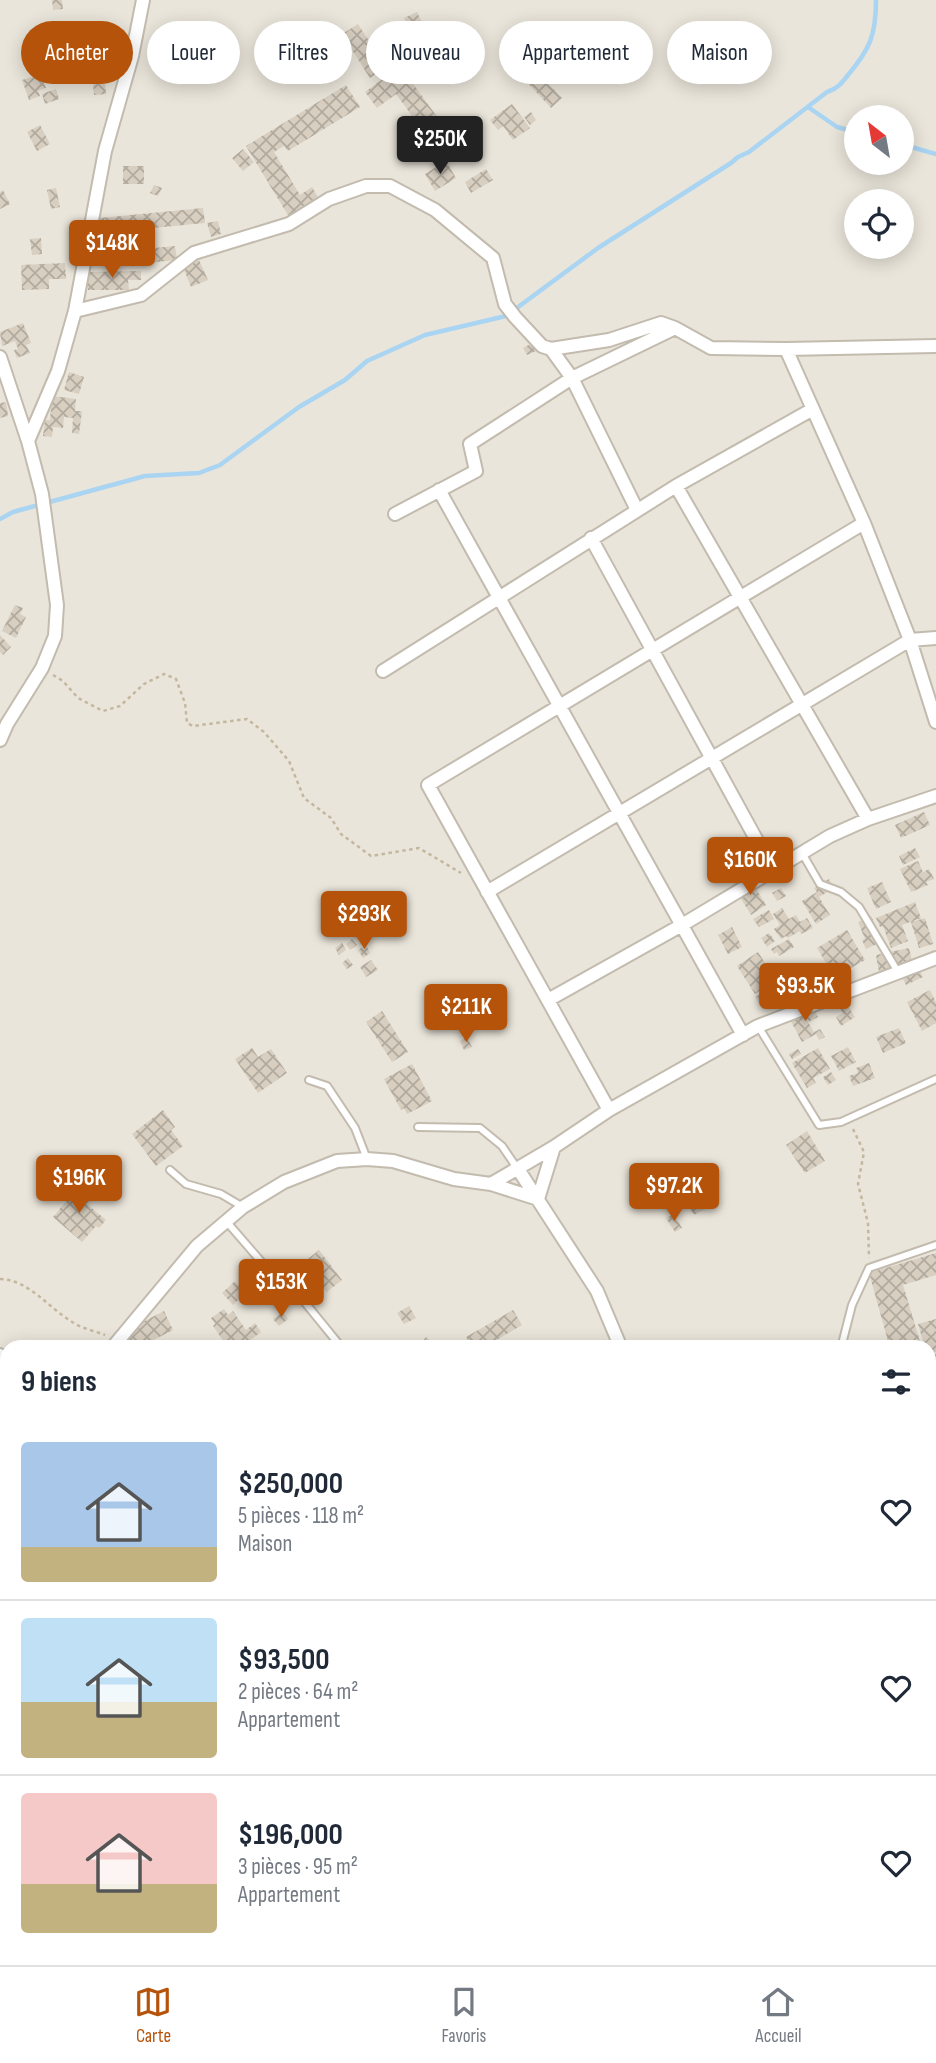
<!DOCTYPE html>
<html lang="fr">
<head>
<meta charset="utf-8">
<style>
  :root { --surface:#fff; --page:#f6f6f7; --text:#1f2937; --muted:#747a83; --line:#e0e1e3; --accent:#b45309 }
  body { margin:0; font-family:"Sofia Sans Condensed",sans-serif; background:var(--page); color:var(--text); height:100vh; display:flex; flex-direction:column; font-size:26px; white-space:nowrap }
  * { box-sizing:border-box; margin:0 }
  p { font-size:23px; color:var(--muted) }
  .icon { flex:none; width:38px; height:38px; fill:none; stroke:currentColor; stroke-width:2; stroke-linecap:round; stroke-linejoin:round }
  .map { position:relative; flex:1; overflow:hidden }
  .drawer { position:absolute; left:0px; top:1340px; width:936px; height:625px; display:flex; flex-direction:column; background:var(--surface); border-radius:21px 21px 0 0; box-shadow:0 4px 18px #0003 }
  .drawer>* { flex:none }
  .top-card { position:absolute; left:21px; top:21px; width:894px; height:63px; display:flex; gap:14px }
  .needle { width:46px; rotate:329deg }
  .fabs { position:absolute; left:844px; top:105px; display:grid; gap:14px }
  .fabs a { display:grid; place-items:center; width:70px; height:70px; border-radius:50%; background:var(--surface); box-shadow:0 4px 18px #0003; font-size:35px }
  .price { position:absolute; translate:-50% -60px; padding:0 16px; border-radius:7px; background:var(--accent); color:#fff; font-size:23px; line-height:46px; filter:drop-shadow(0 2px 4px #0008) }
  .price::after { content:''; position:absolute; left:50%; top:42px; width:21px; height:16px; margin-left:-10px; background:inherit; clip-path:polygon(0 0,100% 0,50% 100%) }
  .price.on { background:#222; color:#fff }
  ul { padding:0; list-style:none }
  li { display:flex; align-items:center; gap:21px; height:175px; padding:0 21px }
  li+li { border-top:2px solid var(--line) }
  li span { display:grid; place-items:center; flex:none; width:196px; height:140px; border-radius:7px; color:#555 }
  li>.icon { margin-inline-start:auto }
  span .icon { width:84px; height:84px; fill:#fffc; stroke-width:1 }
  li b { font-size:30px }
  h2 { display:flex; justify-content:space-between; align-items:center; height:84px; padding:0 21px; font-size:30px }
  .pill { padding:0 24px; border-radius:32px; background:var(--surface); box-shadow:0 4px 18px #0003; font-size:24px; line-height:63px }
  .pill.on { background:var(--accent); color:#fff }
  .tabs { display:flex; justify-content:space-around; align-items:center; height:98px; border-top:2px solid var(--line); background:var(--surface); font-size:19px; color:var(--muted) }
  .tabs a { display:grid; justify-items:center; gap:4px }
  .tabs .on { color:var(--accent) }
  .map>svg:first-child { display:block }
</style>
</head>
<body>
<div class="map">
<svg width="936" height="1965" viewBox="0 0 936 1965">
  <defs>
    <pattern id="building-cross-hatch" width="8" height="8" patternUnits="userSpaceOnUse" patternTransform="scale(1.75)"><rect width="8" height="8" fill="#d8cfc1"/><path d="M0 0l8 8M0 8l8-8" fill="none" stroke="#b1aa9e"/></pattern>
  </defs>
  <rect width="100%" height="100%" fill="#f6f3ec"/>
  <!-- residential -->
  <path fill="#eae5da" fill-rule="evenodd" d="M0,0H936V1777L929,1781V1348H7V1498L0,1501ZM856,117H901V163H856ZM856,201H901V247H856Z"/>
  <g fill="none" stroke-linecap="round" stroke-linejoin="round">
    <!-- stream -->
    <path stroke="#a9d4f2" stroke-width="4.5" d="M808,107L837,127L856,132
      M901,144L936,154
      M0,519L13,512L145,476L199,473L220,465L299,407L345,380L367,361L425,335L506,316L598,248L731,163L738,157L749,152L827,92C837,89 841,84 848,75C870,49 876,35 876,0"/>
  </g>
  <!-- building -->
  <path fill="url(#building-cross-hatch)" d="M52,0H62L63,9L53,10Z
    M417,12L425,29L413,35L404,18Z
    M358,24L386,67L370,78L352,50L343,57L333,40Z
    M110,61L112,70L76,82L73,70Z
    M400,66L460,148L444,160L396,94L377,108L365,92Z
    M532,67L562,98L551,108L522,77Z
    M41,74L46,88L38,91L40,96L29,100L22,80Z
    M105,83L106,94L94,95L93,84Z
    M346,85L360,107L288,151L284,146L274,152L300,195L312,187L319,199L289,217L246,146Z
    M56,89L59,99L45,104L42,94Z
    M512,104L530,128L513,140L503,126L498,130L490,120Z
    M531,112L536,120L530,125L524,117Z
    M40,125L50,144L37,151L27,132Z
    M407,127L414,135L405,142L398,134Z
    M243,149L254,162L243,171L232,158Z
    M446,161L456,178L435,191L425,174Z
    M123,166H144V184H123Z
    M486,169L493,180L471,193L465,182Z
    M154,185L162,188L158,196L150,193Z
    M56,188L60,207L51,209L47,190Z
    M3,190L10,204L0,209V192Z
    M203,208L205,223L101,233L100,218Z
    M218,221L221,234L211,237L207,223Z
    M140,237L142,260L103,262L102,239Z
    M41,238L42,254L32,255L30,239Z
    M175,246L177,260L146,263L144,249Z
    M199,260L208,280L191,287L183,267Z
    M65,263L66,279H49V289L22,290L21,265Z
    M141,271V280H128L129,290H88V272Z
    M23,323L31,343L26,345L30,353L17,358L14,350L18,349L15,341L2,346L0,332Z
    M532,343L536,351L527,355L523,348Z
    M69,372L84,377L79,394L64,390Z
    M52,396L76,399L75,411H82L79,434L72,433L73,418L64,417L63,428L53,427L52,437L43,436L45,420H50Z
    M6,402L8,416L0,418V403Z
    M15,605L23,608L20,614L26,617L16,638L2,631Z
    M0,635L11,647L3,655L0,652Z
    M924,812L930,825L901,838L895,825Z
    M915,848L920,857L903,865L899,856Z
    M918,861L923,872L929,869L934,879L926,882L928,885L911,892L900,869Z
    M750,879L766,905L751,915L735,889Z
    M829,879L834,888L819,897L830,915L816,924L802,901L817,892L814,888Z
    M882,882L891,902L876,909L867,888Z
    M781,888L786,896L777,901L772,893Z
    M915,902L921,918L902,925L908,941L891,948L883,926L880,927L876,918Z
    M782,908L789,919L796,915L800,922L807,918L813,928L801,934L800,931L788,938L786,936L781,939L774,929L780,925L773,914Z
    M769,910L774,919L759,927L753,919Z
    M871,916L883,941L866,949L862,940L865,939L858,922Z
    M925,918L933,944L919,948L911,922Z
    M337,919L343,929L334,935L327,925Z
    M732,927L742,947L728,954L718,935Z
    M847,930L865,960L844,972L840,965L834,968L840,978L836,980L817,948Z
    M769,933L775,941L767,947L761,938Z
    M352,939L357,945L350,950L346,944Z
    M789,939L794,947L779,956L777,952L774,954L771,949Z
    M342,943L346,950L339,955L335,948Z
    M366,945L370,953L363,958L358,950Z
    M909,948L913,965L879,972L876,955Z
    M758,952L776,980L755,994L737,966Z
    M348,958L353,965L347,969L342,963Z
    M371,960L378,970L366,977L360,967Z
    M918,967L923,977L906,985L901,975Z
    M785,979L792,991L763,1009L755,997Z
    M930,990L936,1002V1023L922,1031L907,1002Z
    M846,1003L855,1017L841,1026L836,1017L843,1013L839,1007Z
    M811,1004L818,1017L808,1022L814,1032L820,1029L825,1037L819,1040L816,1034L802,1042L788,1016Z
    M382,1011L408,1052L392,1062L366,1022Z
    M899,1028L906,1043L883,1053L876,1037Z
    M467,1037L472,1047L464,1050L460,1041Z
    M848,1047L856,1062L839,1071L831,1056Z
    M252,1048L258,1057L271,1049L287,1073L258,1093L235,1059Z
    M818,1048L830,1069L813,1078L816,1083L807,1088L792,1063Z
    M798,1049L801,1054L792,1059L789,1054Z
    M869,1063L875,1078L853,1086L849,1076L858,1073L856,1068Z
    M412,1064L432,1101L407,1114L404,1108L401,1110L384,1079Z
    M831,1072L836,1080L828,1085L823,1077Z
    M163,1110L175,1127L171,1130L183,1146L156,1166L132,1134Z
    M807,1131L825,1161L805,1173L786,1145Z
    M78,1187L92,1198L87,1204L106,1220L99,1228L96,1226L82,1242L53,1217Z
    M697,1190L707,1208L694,1215L684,1198Z
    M674,1214L682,1228L675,1232L666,1218Z
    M319,1250L342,1280L327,1292L321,1285L311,1293L293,1271Z
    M936,1253V1275L903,1285L922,1348H890L869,1273Z
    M235,1281L245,1293L233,1305L222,1293Z
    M409,1306L416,1318L404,1324L397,1313Z
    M224,1309L228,1315L233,1311L246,1330L255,1323L261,1332L240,1348H228L213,1326L215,1324L211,1318Z
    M513,1310L522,1325L483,1348H472L466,1337Z
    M164,1311L173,1330L138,1348H129L121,1333Z
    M283,1312L288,1319L279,1326L273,1319Z
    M936,1319V1352L929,1354V1348H925L918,1324Z
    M426,1337L433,1344L430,1348H421L419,1346Z
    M936,1354V1378L929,1380V1356Z
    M936,1584V1612L929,1615V1588Z
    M936,1795V1819L929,1822V1797Z
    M6,1815L7,1818V1865L0,1852V1818Z
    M934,1830L936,1833V1883L929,1869V1832Z
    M0,1921L7,1935V1958H18L5,1965H0V1950L7,1947L0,1933Z
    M38,1958H72L75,1963L72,1965H35Z
    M117,1958H132L141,1965H114Z
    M249,1958H266L257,1965H245L243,1963Z
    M389,1958L391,1965H366V1964Z
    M464,1958L467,1965H451L448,1959Z
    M470,1958H502L503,1961L494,1965H473Z
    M526,1958H556L559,1965H529Z
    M560,1958H576L564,1965Z"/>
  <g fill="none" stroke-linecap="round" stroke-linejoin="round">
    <defs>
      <path id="lane" d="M802,853L820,884L841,892L859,907L898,972
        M758,1026L819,1125L841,1122L936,1079
        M309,1080L327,1086L355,1128L367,1159
        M418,1127L480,1128L502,1146L517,1168
        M170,1170L186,1184L221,1194L243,1207
        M226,1221L272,1274L285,1278L342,1348
        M841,1348L852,1305L869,1268L936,1245
        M929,1656L936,1653
        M929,1828L936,1826"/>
      <path id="street" d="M75,311L141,295L194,253L289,224L329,199L366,186H390L435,210L493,258L505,304L515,317L542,346L551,349L609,340L661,323L675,328L711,348L786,349L936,346
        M551,349L572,378L637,510
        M786,349L864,523L910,640L936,722
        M0,357L28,441
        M676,486L868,819
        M439,490L743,1035
        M395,514L476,471L470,444L572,378L675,328
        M591,538L773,870
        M383,671L676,486L813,409
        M0,740L7,724L42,668L55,636L57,605L42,494L28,441L58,371L75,311L105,151L132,56L143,0
        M487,892L910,640L936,638
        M548,1000L682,925L830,836L868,819L936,796
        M609,1110L428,785L864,523
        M518,1169L597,1291L621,1348
        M491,1184L538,1199L554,1147
        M112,1348L197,1246L243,1207L284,1182L337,1161L367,1159L393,1161L454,1179L491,1184L554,1147L609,1110L758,1026L936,958
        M0,1355L7,1366
        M0,1783L7,1780
        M929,1851L936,1865
        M230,1958L238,1965
        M684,1958L687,1965
        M25,1965L35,1958
        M428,1965V1958
        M590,1965L604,1958"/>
      <path id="secondary" d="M929,1438L936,1434
        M111,1965L117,1958"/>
    </defs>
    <!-- lane casing -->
    <use href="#lane" stroke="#c2bbae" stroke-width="10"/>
    <!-- street casing -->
    <use href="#street" stroke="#c2bbae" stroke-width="16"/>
    <!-- secondary casing -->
    <use href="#secondary" stroke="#d6c79b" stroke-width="21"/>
    <!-- path -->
    <path stroke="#c4b79f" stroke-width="2.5" stroke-dasharray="3.5 3.5" stroke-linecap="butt" d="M53,675L63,681L78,698L103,711L120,706L144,684L164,674L176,679L185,703L187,723L193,726L247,719L264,732L289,761L304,798L331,818L341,834L371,856L419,848L461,873
      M853,1129L864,1152L858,1184L868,1223L869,1258
      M0,1279C30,1280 49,1309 74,1323C83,1329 95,1331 105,1335"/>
    <!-- lane -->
    <use href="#lane" stroke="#fff" stroke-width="6"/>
    <!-- street -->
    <use href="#street" stroke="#fff" stroke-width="12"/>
    <!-- secondary -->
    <use href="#secondary" stroke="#fff3cd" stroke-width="18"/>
  </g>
</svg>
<div class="fabs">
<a><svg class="needle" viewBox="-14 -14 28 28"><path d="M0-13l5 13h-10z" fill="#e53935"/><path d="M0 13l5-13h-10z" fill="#747a83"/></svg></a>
<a><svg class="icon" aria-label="locate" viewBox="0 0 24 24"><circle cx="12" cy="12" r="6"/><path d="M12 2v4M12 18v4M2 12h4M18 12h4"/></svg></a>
</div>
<b class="price on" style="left:440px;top:176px">$250K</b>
<b class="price" style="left:112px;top:280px">$148K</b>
<b class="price" style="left:750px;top:897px">$160K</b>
<b class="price" style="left:364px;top:951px">$293K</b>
<b class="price" style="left:805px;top:1023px">$93.5K</b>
<b class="price" style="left:466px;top:1044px">$211K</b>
<b class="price" style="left:79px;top:1215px">$196K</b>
<b class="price" style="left:674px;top:1223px">$97.2K</b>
<b class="price" style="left:281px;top:1319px">$153K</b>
<div class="top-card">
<a class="pill on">Acheter</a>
<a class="pill">Louer</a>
<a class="pill">Filtres</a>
<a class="pill">Nouveau</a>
<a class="pill">Appartement</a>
<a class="pill">Maison</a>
</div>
<section class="drawer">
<h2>9 biens<svg class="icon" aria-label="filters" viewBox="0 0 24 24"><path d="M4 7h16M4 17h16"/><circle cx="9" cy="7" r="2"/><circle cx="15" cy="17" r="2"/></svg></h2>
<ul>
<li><span style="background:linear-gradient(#a9c7e8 75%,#c2b280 0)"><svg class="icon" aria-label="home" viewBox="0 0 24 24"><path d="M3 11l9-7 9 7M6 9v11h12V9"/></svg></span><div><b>$250,000</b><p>5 pièces · 118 m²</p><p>Maison</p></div><svg class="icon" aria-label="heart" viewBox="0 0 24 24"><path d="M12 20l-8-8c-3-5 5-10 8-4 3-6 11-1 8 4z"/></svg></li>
<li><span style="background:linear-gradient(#bfe0f5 60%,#c2b280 0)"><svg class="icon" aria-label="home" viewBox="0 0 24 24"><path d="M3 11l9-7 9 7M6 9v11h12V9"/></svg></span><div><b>$93,500</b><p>2 pièces · 64 m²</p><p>Appartement</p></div><svg class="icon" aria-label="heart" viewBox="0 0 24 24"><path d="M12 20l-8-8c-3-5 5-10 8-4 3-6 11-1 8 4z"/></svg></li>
<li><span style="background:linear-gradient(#f6c9c9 65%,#c2b280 0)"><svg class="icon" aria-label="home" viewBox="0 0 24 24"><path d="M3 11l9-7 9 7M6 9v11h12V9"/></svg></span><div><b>$196,000</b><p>3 pièces · 95 m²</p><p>Appartement</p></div><svg class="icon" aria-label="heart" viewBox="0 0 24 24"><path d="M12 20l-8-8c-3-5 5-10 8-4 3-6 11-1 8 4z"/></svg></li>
</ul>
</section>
</div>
<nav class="tabs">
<a class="on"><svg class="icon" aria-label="map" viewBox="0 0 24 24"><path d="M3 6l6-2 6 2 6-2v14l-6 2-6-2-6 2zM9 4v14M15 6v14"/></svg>Carte</a>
<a><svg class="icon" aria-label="saved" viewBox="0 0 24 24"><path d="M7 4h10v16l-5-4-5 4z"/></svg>Favoris</a>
<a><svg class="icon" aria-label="home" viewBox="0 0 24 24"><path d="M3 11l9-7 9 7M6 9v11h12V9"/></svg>Accueil</a>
</nav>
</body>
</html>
